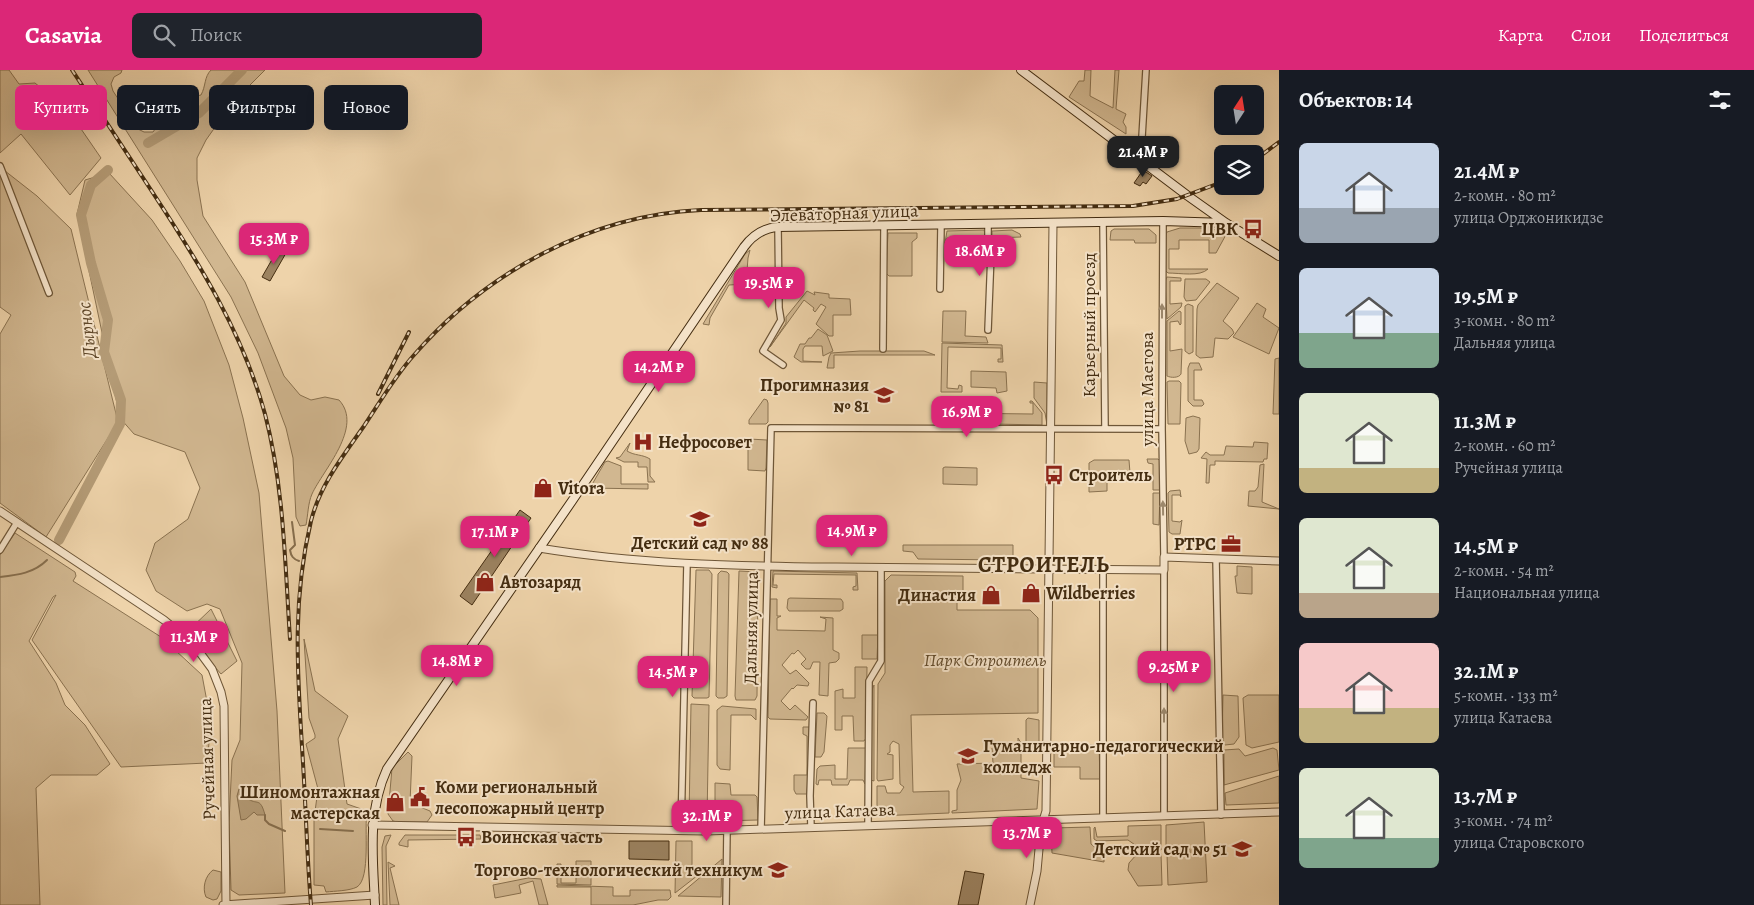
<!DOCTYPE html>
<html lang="ru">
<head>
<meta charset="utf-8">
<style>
  :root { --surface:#171b24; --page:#20242c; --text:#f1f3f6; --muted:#9ea1a6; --accent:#db2777 }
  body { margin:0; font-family:Alegreya,serif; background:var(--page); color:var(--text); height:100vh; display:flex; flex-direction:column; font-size:19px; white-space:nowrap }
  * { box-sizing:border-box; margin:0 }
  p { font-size:16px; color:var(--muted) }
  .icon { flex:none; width:28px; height:28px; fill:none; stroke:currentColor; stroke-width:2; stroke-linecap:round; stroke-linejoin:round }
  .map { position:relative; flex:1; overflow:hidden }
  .side { display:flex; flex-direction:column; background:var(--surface); width:475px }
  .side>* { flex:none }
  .hud { position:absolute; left:15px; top:15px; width:475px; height:45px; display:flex; gap:10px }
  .needle { width:32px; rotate:12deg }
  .tools { position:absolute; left:1214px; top:15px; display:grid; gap:10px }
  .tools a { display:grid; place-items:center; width:50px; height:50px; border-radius:8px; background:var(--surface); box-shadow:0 5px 20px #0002; font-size:25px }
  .price { position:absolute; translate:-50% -42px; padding:0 11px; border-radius:10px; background:var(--accent); color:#fff; font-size:16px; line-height:32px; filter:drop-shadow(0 1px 2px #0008) }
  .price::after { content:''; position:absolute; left:50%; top:30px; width:15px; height:11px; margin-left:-8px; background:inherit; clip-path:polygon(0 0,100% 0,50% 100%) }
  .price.selected { background:#222; color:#fff }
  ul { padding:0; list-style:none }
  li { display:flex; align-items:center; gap:15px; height:125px; padding:0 20px }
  li span { display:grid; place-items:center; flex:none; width:140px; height:100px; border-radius:8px; color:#555 }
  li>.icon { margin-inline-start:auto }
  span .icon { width:60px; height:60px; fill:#fffc; stroke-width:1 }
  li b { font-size:21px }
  h2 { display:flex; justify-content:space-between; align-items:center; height:60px; padding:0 20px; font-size:21px }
  .chip { padding:0 18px; border-radius:8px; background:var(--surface); box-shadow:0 5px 20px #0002; font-size:18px; line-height:45px }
  .chip.selected { background:var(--accent); color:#fff }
  header { display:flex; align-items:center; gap:30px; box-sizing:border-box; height:70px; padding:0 25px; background:var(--accent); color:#fff }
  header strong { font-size:24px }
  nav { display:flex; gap:28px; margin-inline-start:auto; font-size:18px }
  .search { width:350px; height:45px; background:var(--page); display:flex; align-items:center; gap:12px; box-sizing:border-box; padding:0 18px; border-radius:8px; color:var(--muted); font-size:19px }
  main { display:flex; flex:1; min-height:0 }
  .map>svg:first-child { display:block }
</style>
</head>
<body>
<header>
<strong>Casavia</strong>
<div class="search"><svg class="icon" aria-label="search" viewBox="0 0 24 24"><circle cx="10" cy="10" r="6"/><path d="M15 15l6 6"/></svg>Поиск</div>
<nav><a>Карта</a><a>Слои</a><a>Поделиться</a></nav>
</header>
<main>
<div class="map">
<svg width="1279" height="835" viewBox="0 0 1279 835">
  <rect width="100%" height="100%" fill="#eed3aa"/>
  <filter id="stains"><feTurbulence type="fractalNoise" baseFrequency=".004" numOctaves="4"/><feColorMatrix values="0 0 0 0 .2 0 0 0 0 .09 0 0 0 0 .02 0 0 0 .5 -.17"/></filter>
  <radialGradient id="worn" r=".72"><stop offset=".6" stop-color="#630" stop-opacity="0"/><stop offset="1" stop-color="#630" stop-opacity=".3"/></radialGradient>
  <!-- green -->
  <path fill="#d1b790" stroke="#8a7250" d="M0,0H9L19,14L35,13L68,40L101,88L70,125L21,64L0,83Z
    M88,0H122L121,3L114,7L111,14L113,21L138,59L144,62H153C159,54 172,32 182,28C187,26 195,27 201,25C206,16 204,7 211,0H265L244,21L218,53L206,70L197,88V110L203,146L245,212L284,306L300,325L311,330L325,327L339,330C364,357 323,400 312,424C308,433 308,445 306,455L300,456L296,447L293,388L286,358L258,283L231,227Z
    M1085,0H1091L1090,26L1113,38L1115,0H1119L1116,39L1126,44L1123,52L1126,57V64L1069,27L1079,11H1084Z
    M0,97L37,126L71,159L118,352L46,467L0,433V264L11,245L0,237Z
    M109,103L152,150L180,191L204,231L229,295L243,348L259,423L277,641L285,823L239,825L231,820L229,753L232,690L240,670L242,593L220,539L207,534L187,541L156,521L146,500L155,473L188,449L200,418L185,382L134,364L120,348L77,144L85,110Z
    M1180,158H1200L1228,161L1216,183H1209V170H1179V179H1169V199H1208C1200,207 1180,203 1168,203L1165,200V166L1167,162Z
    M1114,159H1149L1156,165V173H1135L1134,170H1110L1111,161Z
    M984,160L986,168H947L945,173L947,161Z
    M1012,160L1020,164L1021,167L995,168V186L992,176V161Z
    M888,163H917V168L912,172V206H889L886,203Z
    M750,180L748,188L746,214L729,215L710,248L709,255L703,254L745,184Z
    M1167,207L1181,208V211H1170V234L1182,233L1181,237L1167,249L1165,211Z
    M1185,209H1206L1210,212L1196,230L1186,231L1184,227Z
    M1217,213L1239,228L1223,251L1232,259L1234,263L1228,269L1215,268L1213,287L1200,288L1196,285L1197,239L1198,235Z
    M807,221L815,225L814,222L829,224V228L850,229L851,245H833V266H829L816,254L826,237L821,234L815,242L813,240L814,238L804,230L770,277L786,253V247Z
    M1257,233L1266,239L1263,247L1279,258L1269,284L1233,267Z
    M1188,234L1193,236V282L1189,284L1185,281V236Z
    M943,241H966L965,266L986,267L988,273L942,272Z
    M1179,241L1181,242V254L1180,255L1178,251L1170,252V281L1182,279L1181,304C1179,308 1171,308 1167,306V251Z
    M818,259L827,265L833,281L823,286L822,276H805L803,279V291L822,292H801L794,287L800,274H805L809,268H811Z
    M942,273L1002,275L1003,292H998V289H1001V278L948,277L947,318L958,319L959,315L962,316V322H941Z
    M860,281H924L935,285H834V298H827L829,287L831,283Z
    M1279,288V344H1273L1275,289Z
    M1190,293H1199L1202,300H1194V330H1202L1204,334L1202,336H1193L1188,331V298Z
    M971,301L1006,302L1007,321L997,323L996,318L971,317Z
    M1169,311H1179L1181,313L1180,354H1168L1167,312Z
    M1034,312L1047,313V355L1045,343L1034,328Z
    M764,329L767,330L768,333V352L766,354H749V350Z
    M1030,331H1032L1042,343V355L945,353V343L1033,344V333H1030Z
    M1193,346L1200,348L1199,379L1197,382L1189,384L1185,371L1186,348Z
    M749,369L767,370L766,398L765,401L748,400V371Z
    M1254,372L1268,373L1267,389H1264L1263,392L1215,391V395H1210L1209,413H1206L1207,389L1201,388L1206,382L1210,385H1224L1226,376L1253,377Z
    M630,373L627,381C635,386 642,384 650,389V406L655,412H648L647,397H638V392H624L616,388L620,387Z
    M1147,389H1158L1160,391L1161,420H1153V394L1148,393Z
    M1094,390H1129L1130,403L1099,402V407L1107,408V421L1089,422V393Z
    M608,391L621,396V414H648V419L590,418L605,392Z
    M1264,394L1262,432L1279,439L1248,436L1249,421H1255L1258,417L1260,395Z
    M945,397L977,398V415L943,414V398Z
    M1180,420L1181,427L1180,425H1172V451L1180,452L1182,450L1180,464H1172L1169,462L1168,423L1170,421Z
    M1153,423H1160L1159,455L1153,454Z
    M15,463L75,502L76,506L73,511L161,567L202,605L211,653L207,693L121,697L32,570L56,525L53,527L29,571L56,613L65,635L85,655L110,694L97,705H51L36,718L40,835H0V485Z
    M903,475H1013V486L1006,490L918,489L913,482L903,481Z
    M1237,496L1252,497V524L1237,523L1235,506H1237Z
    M696,500H709L712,504L709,627L707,628H694L692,626Z
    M721,501L727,502L729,504L727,626L724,628H718L716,626L718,504Z
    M739,501L758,502L757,626L755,630H736L735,626Z
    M773,501L857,503L858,520H853V517L856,516V505L774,504L773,515H777V518L772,517Z
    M891,505L963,506V521L957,522V540H1030L1038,548V643L911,645L913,722L949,721V743L877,746V716H885L887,723H900L904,717L900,714L899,674L893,671L890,675V682L887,684L893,685V709L878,711L877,709L878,614L885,603V511Z
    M790,528L841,529L843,532V539L840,541H789L787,538L788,529Z
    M770,529H777V546H781L777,548V560L825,561L826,549L820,547L833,548V580L839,583V589L836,592L829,593L828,626L819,625L820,592H813L810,599H806L801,594L806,589L798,580L794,584L792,583L782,595L790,604L796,600L809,613L808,616L797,615L793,619L792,618L781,631L790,640L795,635L808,647L806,650L770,649L768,647Z
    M211,539L237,591L221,604L186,563Z
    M862,565H878L877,589H862Z
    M304,569L315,621L348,646L338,669L347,734L367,741C364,758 371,808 357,817C349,821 335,821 326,822L324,816L314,815V749L318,719L306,674L315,668V665L309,648Z
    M855,597H867L866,668L864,671H854L853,646H842V660H835V621L843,619V628H855Z
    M874,615V711L871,710L872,620Z
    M1223,625L1238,626L1239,667L1234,674L1225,675L1222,672Z
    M1248,625H1279V672L1252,678L1246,675L1243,628Z
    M691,634L709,635L707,750L705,752H691L689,748Z
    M722,636L756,639V650L751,645H731L730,700L720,699L717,695V640Z
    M817,643H824L827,646L824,682L821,687H815Z
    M1028,648L1039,650V678L1037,680H1030L1026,677V650Z
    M803,657H809L811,660L807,724H796L794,720V705H807V666L803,664Z
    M1018,668L1021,673V708L1039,711L1037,739L952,743V741L957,740V720L961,710L957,694L993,693L992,678L1018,680Z
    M1054,675H1099L1100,709H1080V697H1054Z
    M848,678H866L865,714L863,710H850L848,715H832L831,710H819L818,715L816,714L817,699L820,696L835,695V709H847Z
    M1273,678L1277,680L1279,700L1224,715V680L1239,679L1245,686Z
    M408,682L412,686L410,733L430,741L432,745L427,752H397L393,751L388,744L392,698Z
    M1279,706V733L1226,735L1225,723Z
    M715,713L730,714L731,725H755L757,727L758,750L719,751L715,749Z
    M1204,752L1207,812L1168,815L1167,784L1190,783V780L1189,778H1166V755Z
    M1161,755V780L1141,779L1128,770L1097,771L1094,769V758L1095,757L1097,767L1128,766V756Z
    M1090,757L1091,774L1104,785V792L1052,783L1051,760L1053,758Z
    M391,765L386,776L387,835H383L382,777L385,766Z
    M405,765H480L481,769L408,770V777L399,775V773Z
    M676,771H692V802H702L675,823Z
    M1161,783L1162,815L1138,816L1128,800L1129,793L1137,784Z
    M722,789L721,827L678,826Z
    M576,791H591V815L557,814V794H561V813H576Z
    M388,792L395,796L390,798L399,835H390Z
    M213,800L221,802V821L217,829L213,830L206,827C202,818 205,806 213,800Z
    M528,808L541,809L548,835H539L533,811L519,815L521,823L495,828L493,815Z
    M557,815L613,817V826H630V820H670L671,827L668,830H658L633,835H591V817H557Z"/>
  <!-- water -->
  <path fill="#b49b76" stroke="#876f4e" d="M239,719C243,721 243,725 247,728C257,736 260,726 265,745H257L254,742L246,749L241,750L237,726Z"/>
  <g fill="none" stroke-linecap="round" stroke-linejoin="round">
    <!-- stream -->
    <path stroke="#876f4e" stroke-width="2" d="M292,452L295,475L290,480C291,486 293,489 299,491
      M0,507C18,505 34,503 47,490
      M265,745V750L269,754L285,761
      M320,759L353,761"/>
    <!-- river -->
    <path stroke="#b49b76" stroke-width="10" d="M148,73L199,43L242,0
      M59,470L120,354L121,330L104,282L108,250L91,193L81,145L91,115L108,100"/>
  </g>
  <!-- building -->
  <path fill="#9c8361" stroke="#442d11" d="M1143,100L1152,106L1146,114L1143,112L1140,116L1134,113Z
    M278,179L286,183L270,211L262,207Z
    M520,440L531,448L472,535L460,526Z
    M629,771H669V790L629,789Z
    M965,801L984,804L978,835H958Z"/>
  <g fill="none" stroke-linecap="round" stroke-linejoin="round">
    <defs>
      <path id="minor" d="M1135,86L1142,67L1146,0
        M0,96L49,223
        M1163,151L1162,359L1164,487
        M1103,153L1105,358
        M988,155V176L991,184L988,260
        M778,157L779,238L781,250L763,281L783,295
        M940,219L941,155
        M883,279L884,156
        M0,480L16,454
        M1216,489L1221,745
        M1103,500V748
        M1164,746V500
        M868,756L869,611L881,591V498
        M811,757L810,726L813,633
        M761,759L771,358L1162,359
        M681,761L687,494
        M726,835L727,760"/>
      <path id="tertiary" d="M0,441L164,550L181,564L198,580L212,599L221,622L224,636L226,835
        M539,478C636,494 733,496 830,497C941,499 1052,500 1164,500V487L1279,491
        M372,755L706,761L1279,742
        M223,835L375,825
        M1030,835L1037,801L1041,757L1046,741L1053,154"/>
      <path id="secondary" d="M1021,0L1188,126L1226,153L1279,186
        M375,835C373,789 367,742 387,699L572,431L744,177C752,166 763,158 778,157L1163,151L1226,153"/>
    </defs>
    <!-- minor casing -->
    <use href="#minor" stroke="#6e5637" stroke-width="8"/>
    <!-- tertiary casing -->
    <use href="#tertiary" stroke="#6e5637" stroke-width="9"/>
    <!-- secondary casing -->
    <use href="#secondary" stroke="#442d11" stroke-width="10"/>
    <!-- minor -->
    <use href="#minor" stroke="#f4e2c8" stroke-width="5.5"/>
    <!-- tertiary -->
    <use href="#tertiary" stroke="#f4e2c8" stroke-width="7"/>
    <!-- secondary -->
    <use href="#secondary" stroke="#f4e2c8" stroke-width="8"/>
    <defs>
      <path id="rail" d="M72,0C99,41 126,82 153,123C199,193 243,263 265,344C284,417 285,494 290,569
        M1255,90L1279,72
        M378,324L409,262
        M311,835C307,788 306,740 303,693C298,609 291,535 311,451C320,415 343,386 364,356C380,332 395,306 414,285C486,202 591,145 701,140L1133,136L1177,129L1222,112"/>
    </defs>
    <!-- rail casing -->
    <use href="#rail" stroke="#442d11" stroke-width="4"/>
    <!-- rail -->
    <use href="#rail" stroke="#f4e2c8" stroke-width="2" stroke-dasharray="5.5" stroke-linecap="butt"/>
  </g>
  <!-- one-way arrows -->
  <defs><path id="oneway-solid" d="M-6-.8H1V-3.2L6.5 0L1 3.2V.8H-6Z" transform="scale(1.25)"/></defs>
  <g fill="#9c886c">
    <use href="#oneway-solid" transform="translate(1162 241) rotate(-90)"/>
    <use href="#oneway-solid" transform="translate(1163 438) rotate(-91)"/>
    <use href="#oneway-solid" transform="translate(1164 645) rotate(-90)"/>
  </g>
  <!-- icons -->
  <defs>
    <symbol id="bus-bare" viewBox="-9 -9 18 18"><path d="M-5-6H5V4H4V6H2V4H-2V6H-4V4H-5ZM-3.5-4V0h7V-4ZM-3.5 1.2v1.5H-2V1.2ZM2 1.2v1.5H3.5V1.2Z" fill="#8f2418" stroke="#f4e2c8" stroke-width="2.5" paint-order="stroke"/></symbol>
    <symbol id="school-bare" viewBox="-9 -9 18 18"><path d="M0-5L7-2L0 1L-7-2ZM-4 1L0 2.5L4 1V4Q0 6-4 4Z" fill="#8f2418" stroke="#f4e2c8" stroke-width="2.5" paint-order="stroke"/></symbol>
    <symbol id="hospital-bare" viewBox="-9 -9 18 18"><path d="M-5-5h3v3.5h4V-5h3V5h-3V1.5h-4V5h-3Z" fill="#8f2418" stroke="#f4e2c8" stroke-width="2.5" paint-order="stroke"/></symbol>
    <symbol id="shop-bare" viewBox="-9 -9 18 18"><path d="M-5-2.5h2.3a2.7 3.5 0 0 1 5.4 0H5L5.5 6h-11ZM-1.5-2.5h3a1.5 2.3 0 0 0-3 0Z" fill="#8f2418" stroke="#f4e2c8" stroke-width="2.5" paint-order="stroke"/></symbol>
    <symbol id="office-bare" viewBox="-9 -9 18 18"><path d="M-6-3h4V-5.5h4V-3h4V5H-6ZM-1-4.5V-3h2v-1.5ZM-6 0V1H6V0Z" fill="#8f2418" stroke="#f4e2c8" stroke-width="2.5" paint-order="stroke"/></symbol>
    <symbol id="university-bare" viewBox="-9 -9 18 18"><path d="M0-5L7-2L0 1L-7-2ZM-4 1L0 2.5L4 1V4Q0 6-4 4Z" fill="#8f2418" stroke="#f4e2c8" stroke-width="2.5" paint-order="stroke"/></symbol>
    <symbol id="civic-bare" viewBox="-9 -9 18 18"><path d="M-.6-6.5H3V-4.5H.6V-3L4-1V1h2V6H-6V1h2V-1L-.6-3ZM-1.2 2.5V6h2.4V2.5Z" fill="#8f2418" stroke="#f4e2c8" stroke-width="2.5" paint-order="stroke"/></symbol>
  </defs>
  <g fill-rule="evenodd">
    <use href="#bus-bare" x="1239" y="145" width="28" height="28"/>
    <use href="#school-bare" x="870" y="311" width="28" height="28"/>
    <use href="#hospital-bare" x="629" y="358" width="28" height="28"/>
    <use href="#bus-bare" x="1040" y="391" width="28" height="28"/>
    <use href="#shop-bare" x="529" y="404" width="28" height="28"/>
    <use href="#school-bare" x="686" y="435" width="28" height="28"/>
    <use href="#office-bare" x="1217" y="460" width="28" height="28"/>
    <use href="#shop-bare" x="471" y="498" width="28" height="28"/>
    <use href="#shop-bare" x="1017" y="509" width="28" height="28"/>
    <use href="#shop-bare" x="977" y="511" width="28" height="28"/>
    <use href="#university-bare" x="954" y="672" width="28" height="28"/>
    <use href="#civic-bare" x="406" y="713" width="28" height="28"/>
    <use href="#shop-bare" x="381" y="718" width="28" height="28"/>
    <use href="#bus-bare" x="452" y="753" width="28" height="28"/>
    <use href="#school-bare" x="1228" y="765" width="28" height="28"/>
    <use href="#university-bare" x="764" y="786" width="28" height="28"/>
  </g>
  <g text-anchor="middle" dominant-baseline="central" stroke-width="4" stroke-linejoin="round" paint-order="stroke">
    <!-- street labels -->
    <g font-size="18" fill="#442d11" stroke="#f4e2c8">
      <text transform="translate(844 143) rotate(-2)">Элеваторная улица</text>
      <text transform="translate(1089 255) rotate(-90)">Карьерный проезд</text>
      <text transform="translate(1147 319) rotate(-90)">улица Маегова</text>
      <text transform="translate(751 558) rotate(-89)">Дальняя улица</text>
      <text transform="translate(207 689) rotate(-92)">Ручейная улица</text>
      <text transform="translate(840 741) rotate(-2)">улица Катаева</text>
    </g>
    <!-- poi labels -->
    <g font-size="18" font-weight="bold" fill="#442d11" stroke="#f4e2c8" text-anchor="start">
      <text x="1238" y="159" text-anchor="end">ЦВК</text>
      <text x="869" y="315" text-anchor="end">Прогимназия<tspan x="869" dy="21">№ 81</tspan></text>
      <text x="658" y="372">Нефросовет</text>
      <text x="1069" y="405">Строитель</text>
      <text x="558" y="418">Vitora</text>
      <text x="700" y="473" text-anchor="middle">Детский сад № 88</text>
      <text x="1216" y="474" text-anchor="end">РТРС</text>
      <text x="500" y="512">Автозаряд</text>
      <text x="1046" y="523">Wildberries</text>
      <text x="976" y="525" text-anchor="end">Династия</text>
      <text x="983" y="676">Гуманитарно-педагогический<tspan x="983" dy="21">колледж</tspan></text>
      <text x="435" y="717">Коми региональный<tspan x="435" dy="21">лесопожарный центр</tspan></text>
      <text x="380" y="722" text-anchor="end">Шиномонтажная<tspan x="380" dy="21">мастерская</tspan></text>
      <text x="481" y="767">Воинская часть</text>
      <text x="1227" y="779" text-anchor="end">Детский сад № 51</text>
      <text x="763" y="800" text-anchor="end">Торгово-технологический техникум</text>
    </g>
    <!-- park labels -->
    <g font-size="18" font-style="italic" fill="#60492a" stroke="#f4e2c8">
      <text x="985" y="590">Парк Строитель</text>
    </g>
    <!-- water labels -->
    <g font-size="19" font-style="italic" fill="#60482a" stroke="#f4e2c8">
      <text transform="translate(87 260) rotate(-96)">Дырнос</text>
    </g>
    <!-- district labels -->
    <g font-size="22" font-weight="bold" letter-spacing="1" fill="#442d11" stroke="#f4e2c8">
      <text x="1044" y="495">СТРОИТЕЛЬ</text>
    </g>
  </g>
  <rect width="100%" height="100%" filter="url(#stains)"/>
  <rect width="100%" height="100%" fill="url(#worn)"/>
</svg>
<div class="tools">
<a><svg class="needle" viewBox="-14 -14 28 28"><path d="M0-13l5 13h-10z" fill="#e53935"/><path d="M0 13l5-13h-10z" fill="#9ea1a6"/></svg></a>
<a><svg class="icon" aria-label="layers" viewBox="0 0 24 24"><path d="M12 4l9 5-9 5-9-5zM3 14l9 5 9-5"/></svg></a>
</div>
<b class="price selected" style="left:1143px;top:108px">21.4M ₽</b>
<b class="price" style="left:274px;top:195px">15.3M ₽</b>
<b class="price" style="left:980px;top:207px">18.6M ₽</b>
<b class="price" style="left:769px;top:239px">19.5M ₽</b>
<b class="price" style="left:659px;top:323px">14.2M ₽</b>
<b class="price" style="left:967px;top:368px">16.9M ₽</b>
<b class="price" style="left:852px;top:487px">14.9M ₽</b>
<b class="price" style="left:495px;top:488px">17.1M ₽</b>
<b class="price" style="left:194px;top:593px">11.3M ₽</b>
<b class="price" style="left:457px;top:617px">14.8M ₽</b>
<b class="price" style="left:1174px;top:623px">9.25M ₽</b>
<b class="price" style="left:673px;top:628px">14.5M ₽</b>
<b class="price" style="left:707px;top:772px">32.1M ₽</b>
<b class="price" style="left:1027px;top:789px">13.7M ₽</b>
<div class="hud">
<a class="chip selected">Купить</a>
<a class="chip">Снять</a>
<a class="chip">Фильтры</a>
<a class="chip">Новое</a>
</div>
</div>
<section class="side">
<h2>Объектов: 14<svg class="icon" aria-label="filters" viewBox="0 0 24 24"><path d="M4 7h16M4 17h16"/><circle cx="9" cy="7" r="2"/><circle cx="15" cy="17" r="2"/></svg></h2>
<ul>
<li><span style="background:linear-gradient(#c9d6e8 65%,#9aa5b1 0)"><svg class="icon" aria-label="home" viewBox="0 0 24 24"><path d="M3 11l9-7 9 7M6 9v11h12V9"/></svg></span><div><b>21.4M ₽</b><p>2-комн. · 80 m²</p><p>улица Орджоникидзе</p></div></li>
<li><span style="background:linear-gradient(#c9d6e8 65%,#7fa58c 0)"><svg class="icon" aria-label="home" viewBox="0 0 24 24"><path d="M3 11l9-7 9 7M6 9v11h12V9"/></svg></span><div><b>19.5M ₽</b><p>3-комн. · 80 m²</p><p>Дальняя улица</p></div></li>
<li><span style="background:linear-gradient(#dfe7d0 75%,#c2b280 0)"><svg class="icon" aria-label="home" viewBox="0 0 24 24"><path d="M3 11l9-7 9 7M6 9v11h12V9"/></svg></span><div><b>11.3M ₽</b><p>2-комн. · 60 m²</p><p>Ручейная улица</p></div></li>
<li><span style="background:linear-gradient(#dfe7d0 75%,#b9a48a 0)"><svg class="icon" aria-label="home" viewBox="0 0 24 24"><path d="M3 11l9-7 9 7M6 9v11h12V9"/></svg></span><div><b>14.5M ₽</b><p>2-комн. · 54 m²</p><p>Национальная улица</p></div></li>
<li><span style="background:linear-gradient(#f6c9c9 65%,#c2b280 0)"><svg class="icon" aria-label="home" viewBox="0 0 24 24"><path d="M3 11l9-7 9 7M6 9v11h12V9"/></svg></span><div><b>32.1M ₽</b><p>5-комн. · 133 m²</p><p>улица Катаева</p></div></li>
<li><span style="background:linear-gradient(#dfe7d0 70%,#7fa58c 0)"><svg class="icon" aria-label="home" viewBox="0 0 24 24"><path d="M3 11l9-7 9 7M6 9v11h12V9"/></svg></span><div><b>13.7M ₽</b><p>3-комн. · 74 m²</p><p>улица Старовского</p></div></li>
</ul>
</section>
</main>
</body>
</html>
